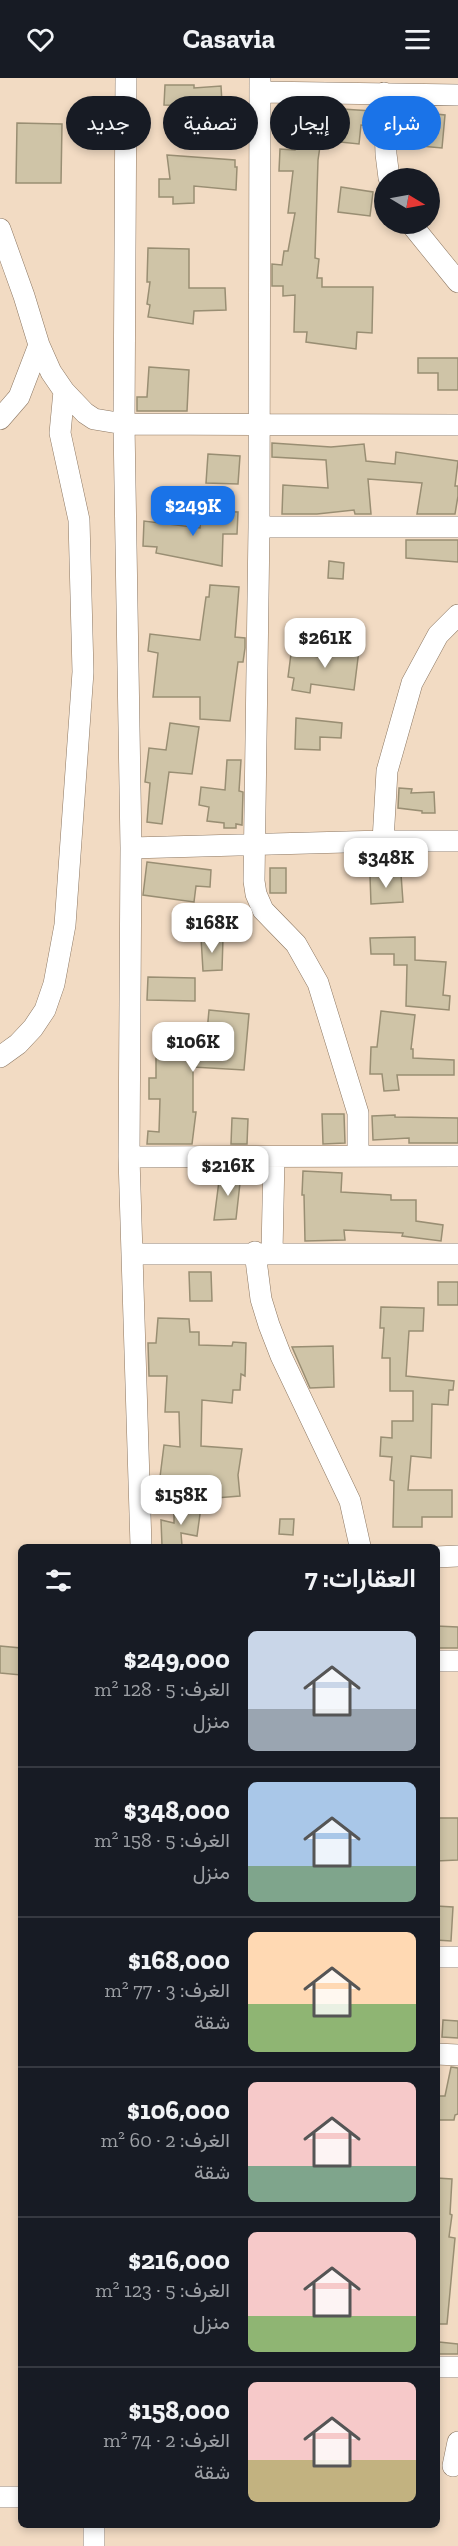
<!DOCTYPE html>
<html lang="ar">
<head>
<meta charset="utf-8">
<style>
  :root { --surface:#171b24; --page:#20242c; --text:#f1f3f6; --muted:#9ea1a6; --line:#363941; --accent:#1a73e8 }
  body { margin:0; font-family:"Zilla Slab",Vazirmatn,serif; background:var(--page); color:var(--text); direction:rtl; height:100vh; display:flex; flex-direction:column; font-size:22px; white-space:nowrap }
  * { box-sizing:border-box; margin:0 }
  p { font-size:20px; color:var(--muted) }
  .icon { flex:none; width:33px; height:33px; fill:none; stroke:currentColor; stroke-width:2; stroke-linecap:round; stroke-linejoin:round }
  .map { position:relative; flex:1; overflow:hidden; direction:ltr }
  .panel { position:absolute; left:18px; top:1466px; width:422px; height:984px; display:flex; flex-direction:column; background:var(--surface); border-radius:9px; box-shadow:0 3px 9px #0003; direction:rtl }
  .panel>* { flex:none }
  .guide { position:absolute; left:18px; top:18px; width:423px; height:54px; direction:rtl; display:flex; gap:12px }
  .needle { width:39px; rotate:100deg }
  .tools { position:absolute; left:374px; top:90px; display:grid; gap:12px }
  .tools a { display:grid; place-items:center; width:66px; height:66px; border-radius:50%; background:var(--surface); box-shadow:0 3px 9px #0003; font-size:30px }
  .price { position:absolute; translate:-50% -51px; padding:0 14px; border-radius:12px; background:#fff; color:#222; font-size:20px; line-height:39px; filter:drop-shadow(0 2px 3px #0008) }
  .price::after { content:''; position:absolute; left:50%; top:36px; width:18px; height:14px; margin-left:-9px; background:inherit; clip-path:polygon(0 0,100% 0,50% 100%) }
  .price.current { background:var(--accent); color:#fff }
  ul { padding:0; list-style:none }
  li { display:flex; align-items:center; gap:18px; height:150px; padding:0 24px }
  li+li { border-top:2px solid var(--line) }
  li span { display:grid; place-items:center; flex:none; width:168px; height:120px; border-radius:9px; color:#555 }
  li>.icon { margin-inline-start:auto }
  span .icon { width:72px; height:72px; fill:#fffc; stroke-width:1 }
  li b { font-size:26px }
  h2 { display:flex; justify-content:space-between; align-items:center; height:72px; padding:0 24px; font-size:26px }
  .tag { padding:0 21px; border-radius:27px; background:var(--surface); box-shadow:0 3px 9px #0003; font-size:21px; line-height:54px }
  .tag.current { background:var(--accent); color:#fff }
  header { display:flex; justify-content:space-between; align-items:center; height:78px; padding:0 24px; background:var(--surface); font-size:27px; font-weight:700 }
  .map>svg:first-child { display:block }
</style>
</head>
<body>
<header><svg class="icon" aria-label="menu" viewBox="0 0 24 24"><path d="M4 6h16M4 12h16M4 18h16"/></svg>Casavia<svg class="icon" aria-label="heart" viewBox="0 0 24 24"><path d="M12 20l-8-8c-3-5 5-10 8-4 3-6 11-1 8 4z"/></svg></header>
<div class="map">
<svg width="458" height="2468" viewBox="0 0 458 2468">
  <rect width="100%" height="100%" fill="#f2dbc3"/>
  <!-- building -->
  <path fill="#cfc4a7" stroke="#998e73" stroke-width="1.5" d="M165,7H194V10L221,8L222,25H211V28L164,27Z
    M327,30L372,33V48L361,47L359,66L321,62L318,82L315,180L319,181L317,200H322V209H373L372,255L357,254L356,271L306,264L307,254H294L295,217L283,218V208H272V186L282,187L284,173H288L295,135H288L293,93H279L280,71L295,72L300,32L326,36Z
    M397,32L445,37L442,70L398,66Z
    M17,45L62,46L61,105H16Z
    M167,77L235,82V89H237L236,112L194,108V125L173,126V119H159V101H170Z
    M341,109L373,114L370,138L338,134Z
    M148,170L189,171V210H225L226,232L194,233L193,246L148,239L150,227L147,226L150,204H147Z
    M418,280H458V312H438V295H418Z
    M149,289L189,292L187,333H137V319H147Z
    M272,365L331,369L364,366L366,383L395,386L396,374L458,383L455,408H458V418L455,436H417L422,405L368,401L371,436H355L354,432L317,436H282L283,407L328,410L326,382L272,379Z
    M208,376L240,378L238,406L206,405Z
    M201,433L238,434L237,456H223L222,488L156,475L157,469L143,468L144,443L200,450Z
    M406,462H458V484L406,480Z
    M329,483L344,485L343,501L328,500Z
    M210,507L239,509L235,559L245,560V570L243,584H238L230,643L200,641V619H153L158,575L148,573L150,556L200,562L206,519H209Z
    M322,567L359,572L354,612L311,606L310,615L292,612L294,600L288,599L291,576L321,579Z
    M296,640L342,645L341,660L320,659V672L295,671Z
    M170,645L199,649L192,696L169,694L162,746L147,744L150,705L145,704L149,670L166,672Z
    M227,682H241L239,713L243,714L242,747L236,746V750H224V745L207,743L209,729L199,727L201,709L225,712Z
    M399,710L412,711L411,715L434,714L435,735H422V733L398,730Z
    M147,784L211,792L210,809L196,808L194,824L143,817Z
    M270,790H286V815H270Z
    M401,796L403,824L371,826L370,798Z
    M201,859L223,860L222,892L203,893Z
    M415,859V882L446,884L443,917L450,918L449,932L406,928L407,887H394V876H371L370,860Z
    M148,899L195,900V923L147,922Z
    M209,932L249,936L244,992L193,989V1034H196L192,1066H147L148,1053L159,1054L160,1021H149V1000H156V965H206Z
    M381,933L415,937L411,971H413V980L454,982V997H397L399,1012L384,1013L382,996H370L371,969H377Z
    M322,1036H344L345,1065L323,1066Z
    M395,1037V1039L458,1040V1065H409V1060L373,1062L372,1038Z
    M232,1040L248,1041L247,1066H231Z
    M303,1093L342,1095L341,1114L391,1117V1122H416V1143L443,1147L441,1163L402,1158L403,1155L344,1152L345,1162L305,1163L304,1117H302Z
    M220,1095L241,1096L236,1141L214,1142Z
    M189,1194H211L212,1223H190Z
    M438,1204H458V1227H438Z
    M381,1229L424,1230L423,1253H409L406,1298L454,1303L453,1312H449L448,1327L432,1326L431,1380L411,1378L408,1412H452V1439H422V1449H393L394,1403L390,1402L392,1379L380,1378L381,1359L392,1360V1343H413V1313H390V1280H382L384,1250H380Z
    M158,1240L189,1241L190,1254H199V1267L232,1268L233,1264L246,1265L245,1298L241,1296L240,1312H233L232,1325L202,1322L201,1368L242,1371L238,1397L240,1418L191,1422L193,1403L160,1399L164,1367L180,1369L179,1334H165L167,1298H149L148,1265H156Z
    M333,1268L334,1309L310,1310L292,1269Z
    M174,1429H201L197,1458L181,1455L182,1468H162L161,1442L174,1445Z
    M280,1441H294L293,1457L279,1456Z
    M436,1548L458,1549V1570H436Z
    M0,1568L21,1570V1597L0,1595Z
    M436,1740H458V1782L436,1783Z
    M436,1828L453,1829L451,1863L436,1862Z
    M443,1942L458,1943V1960L442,1959Z
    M451,1989L458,1990V2036L455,2037L454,2042H436V2018H445Z
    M436,2100L452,2101L450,2136L452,2137L449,2159L455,2160L447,2246H436Z
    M439,2264L458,2266V2276H438Z"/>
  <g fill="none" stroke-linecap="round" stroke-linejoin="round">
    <defs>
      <path id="minor" d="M126,0L124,346L131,770L129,1079L141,1468
        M260,0L259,449L254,803L256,816L263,832L296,866L318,905L358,1035V1078
        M260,14L458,17
        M384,15L386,76L389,100
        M411,146L458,204
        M0,151L24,218L39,267L51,294L64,313L85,335L94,341L124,346L458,347
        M0,341L19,319L39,267
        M259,449H458
        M383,763L387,693L412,605L438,557L458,537
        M131,770L383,763H458
        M0,979L18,966L33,950L45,932L54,906L65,847L83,594L79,442L60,355L64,313
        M129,1079L458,1078
        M255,1174L261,1221L269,1247L281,1278L350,1423L360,1468
        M272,1174L274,1079
        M132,1176H458
        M436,1479L458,1478
        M436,1583H458
        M436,1879H458
        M436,1976L458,1977
        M436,2289H458
        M453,2388L458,2364
        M0,2419H21
        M94,2468V2446"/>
    </defs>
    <!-- minor casing -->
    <use href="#minor" stroke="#8c7762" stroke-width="22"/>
    <!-- minor -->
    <use href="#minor" stroke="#fff" stroke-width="21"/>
  </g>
</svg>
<div class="tools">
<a><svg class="needle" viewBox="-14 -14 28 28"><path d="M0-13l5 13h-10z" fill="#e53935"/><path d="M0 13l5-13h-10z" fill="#9ea1a6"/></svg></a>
</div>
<b class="price current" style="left:193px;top:459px">$249K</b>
<b class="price" style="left:325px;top:591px">$261K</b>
<b class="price" style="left:386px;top:811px">$348K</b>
<b class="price" style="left:212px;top:876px">$168K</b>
<b class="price" style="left:193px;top:995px">$106K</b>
<b class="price" style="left:228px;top:1119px">$216K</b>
<b class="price" style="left:181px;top:1448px">$158K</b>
<div class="guide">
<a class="tag current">شراء</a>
<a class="tag">إيجار</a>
<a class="tag">تصفية</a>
<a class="tag">جديد</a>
</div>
<section class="panel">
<h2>العقارات: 7<svg class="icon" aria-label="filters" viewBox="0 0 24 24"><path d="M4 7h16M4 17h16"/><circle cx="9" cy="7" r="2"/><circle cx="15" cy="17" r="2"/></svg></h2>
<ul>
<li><span style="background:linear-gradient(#c9d6e8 65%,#9aa5b1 0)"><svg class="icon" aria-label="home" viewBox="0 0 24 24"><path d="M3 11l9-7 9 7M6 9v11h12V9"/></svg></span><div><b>$249,000</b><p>الغرف: 5 · 128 m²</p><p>منزل</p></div></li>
<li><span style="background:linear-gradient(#a9c7e8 70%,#7fa58c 0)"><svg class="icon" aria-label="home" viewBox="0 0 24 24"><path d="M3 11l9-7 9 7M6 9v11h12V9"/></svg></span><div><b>$348,000</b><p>الغرف: 5 · 158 m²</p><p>منزل</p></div></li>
<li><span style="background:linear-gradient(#ffd9b3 60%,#8fb573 0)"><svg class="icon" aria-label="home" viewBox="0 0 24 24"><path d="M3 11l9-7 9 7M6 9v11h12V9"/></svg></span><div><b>$168,000</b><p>الغرف: 3 · 77 m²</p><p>شقة</p></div></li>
<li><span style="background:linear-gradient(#f6c9c9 70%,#7fa58c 0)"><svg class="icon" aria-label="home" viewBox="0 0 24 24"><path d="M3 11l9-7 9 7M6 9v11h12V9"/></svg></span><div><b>$106,000</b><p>الغرف: 2 · 60 m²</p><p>شقة</p></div></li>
<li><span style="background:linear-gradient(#f6c9c9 70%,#8fb573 0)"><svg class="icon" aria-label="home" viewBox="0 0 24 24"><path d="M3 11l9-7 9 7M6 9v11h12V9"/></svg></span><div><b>$216,000</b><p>الغرف: 5 · 123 m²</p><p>منزل</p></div></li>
<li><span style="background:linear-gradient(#f6c9c9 65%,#c2b280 0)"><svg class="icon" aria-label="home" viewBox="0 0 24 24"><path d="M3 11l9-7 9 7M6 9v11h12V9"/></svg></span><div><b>$158,000</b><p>الغرف: 2 · 74 m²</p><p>شقة</p></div></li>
</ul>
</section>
</div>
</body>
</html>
